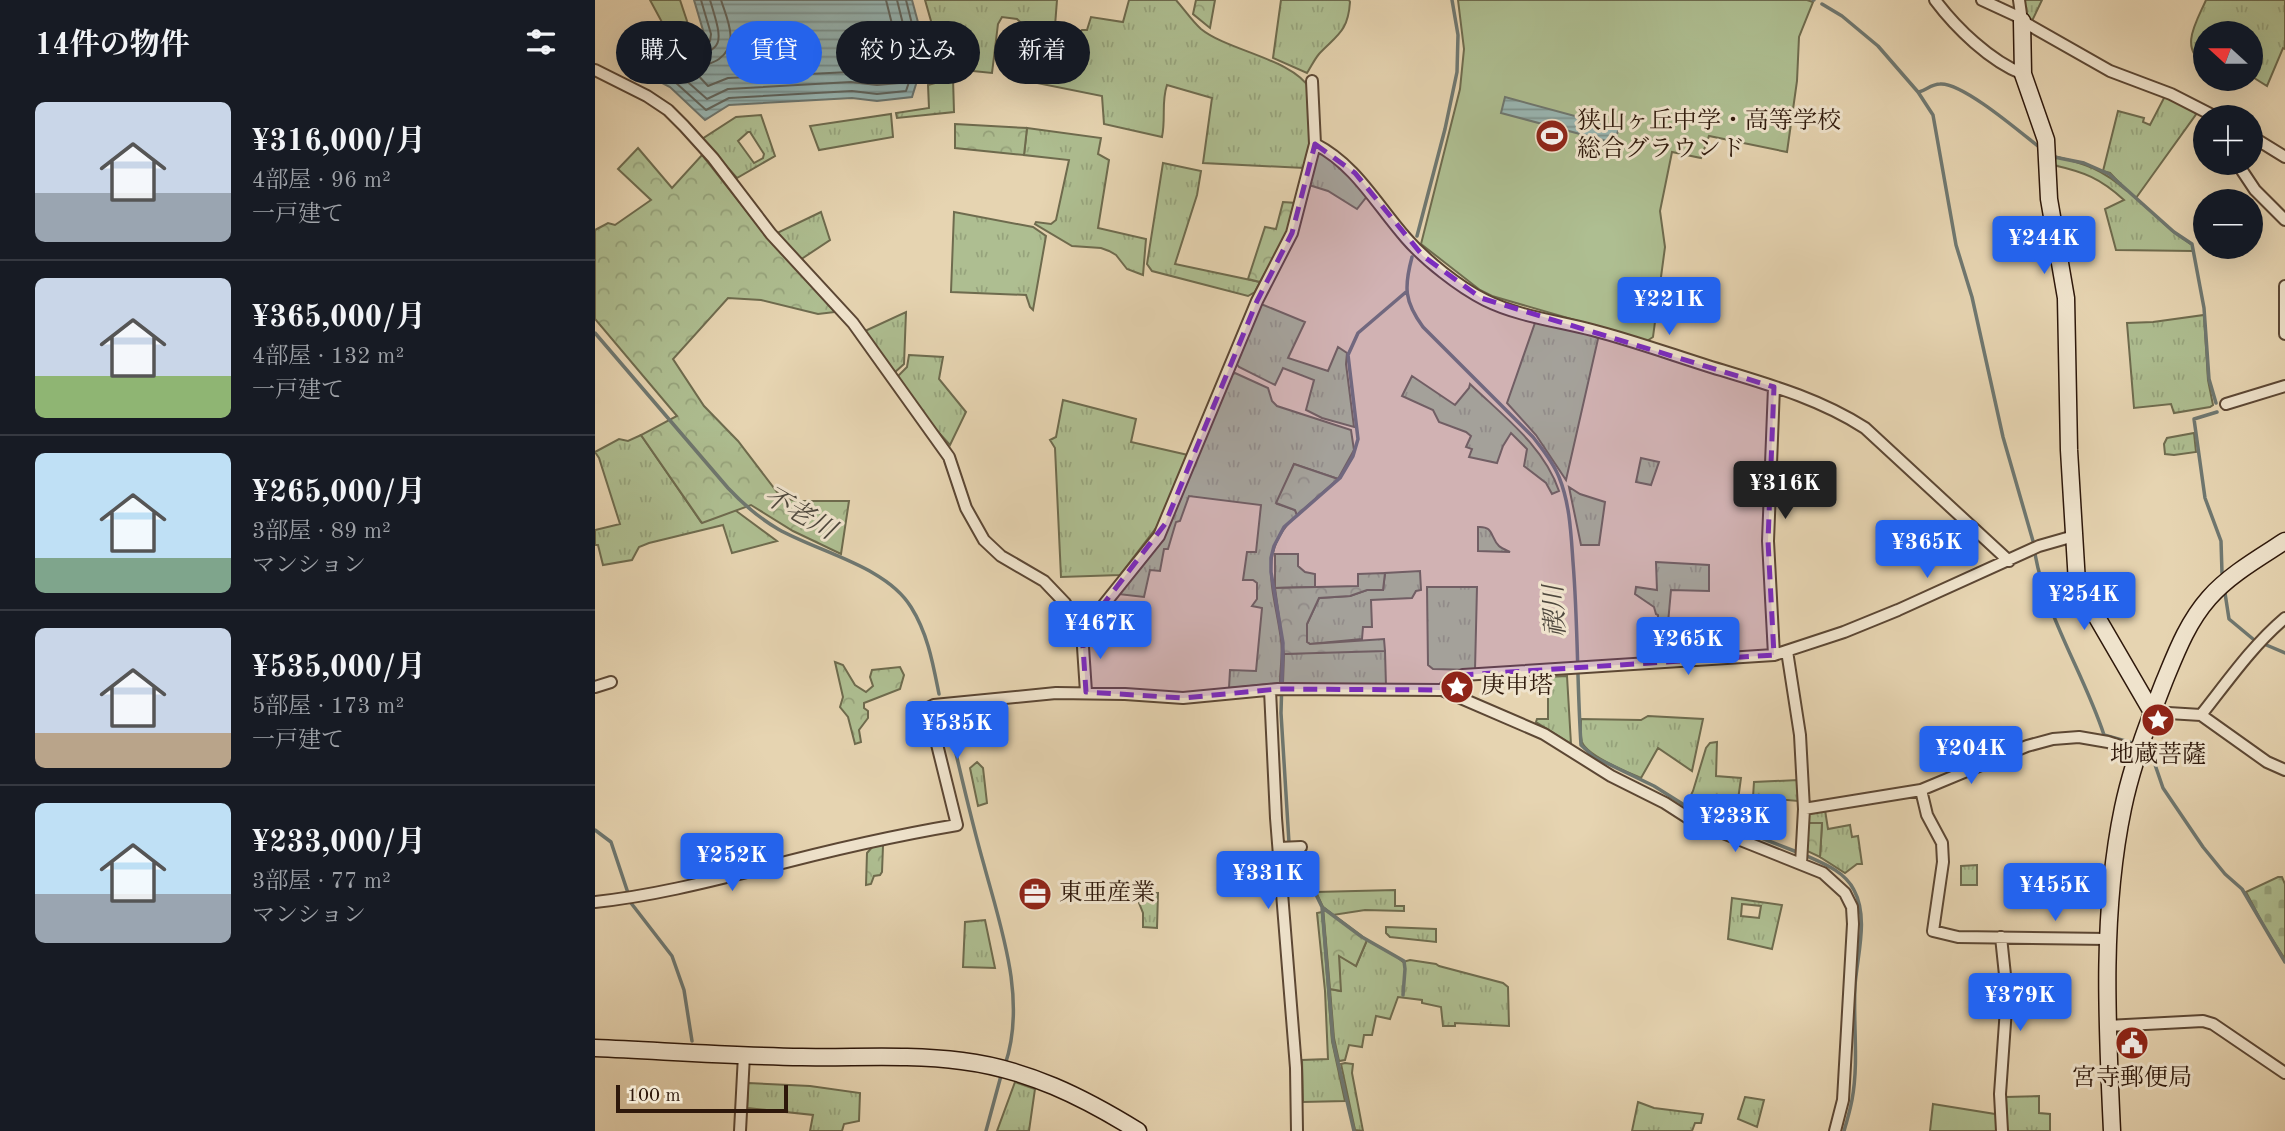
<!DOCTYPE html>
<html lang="ja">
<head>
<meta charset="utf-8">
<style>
  :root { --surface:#171b24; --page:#242831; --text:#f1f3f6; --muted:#9ea1a6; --line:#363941; --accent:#2563eb }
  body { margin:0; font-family:"Old Standard TT","Noto Serif JP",serif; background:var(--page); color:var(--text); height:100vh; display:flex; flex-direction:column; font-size:26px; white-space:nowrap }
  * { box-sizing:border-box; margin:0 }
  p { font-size:23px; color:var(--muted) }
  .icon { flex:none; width:38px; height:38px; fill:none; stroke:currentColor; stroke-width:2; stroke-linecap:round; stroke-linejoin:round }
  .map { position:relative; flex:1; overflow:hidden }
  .drawer { display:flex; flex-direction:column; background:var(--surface); width:595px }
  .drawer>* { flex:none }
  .guide { position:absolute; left:21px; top:21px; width:665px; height:63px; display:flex; gap:14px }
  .needle { width:46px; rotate:291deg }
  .buttons { position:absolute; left:1598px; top:21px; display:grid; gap:14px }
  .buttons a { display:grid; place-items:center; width:70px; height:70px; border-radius:50%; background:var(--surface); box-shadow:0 7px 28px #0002; font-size:35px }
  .scale { position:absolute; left:21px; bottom:18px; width:172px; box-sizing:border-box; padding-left:7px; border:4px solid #2e180b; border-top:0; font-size:19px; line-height:24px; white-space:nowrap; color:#2e180b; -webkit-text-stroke:5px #efe3cc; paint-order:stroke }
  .price { position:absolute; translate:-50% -60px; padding:0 16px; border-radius:7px; background:var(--accent); color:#fff; font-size:23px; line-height:46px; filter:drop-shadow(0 2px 4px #0008) }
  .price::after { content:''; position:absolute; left:50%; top:42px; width:21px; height:16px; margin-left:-10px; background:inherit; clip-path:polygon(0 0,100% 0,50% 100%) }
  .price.active { background:#222; color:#fff }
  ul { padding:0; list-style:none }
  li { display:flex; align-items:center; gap:21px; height:175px; padding:0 35px }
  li+li { border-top:2px solid var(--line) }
  li span { display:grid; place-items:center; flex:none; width:196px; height:140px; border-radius:10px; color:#555 }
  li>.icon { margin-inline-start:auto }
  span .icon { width:84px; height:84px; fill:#fffc; stroke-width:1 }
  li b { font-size:30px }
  h2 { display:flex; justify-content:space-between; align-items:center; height:84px; padding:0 35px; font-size:30px }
  .tag { padding:0 24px; border-radius:32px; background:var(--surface); box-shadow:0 7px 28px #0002; font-size:24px; line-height:63px }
  .tag.active { background:var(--accent); color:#fff }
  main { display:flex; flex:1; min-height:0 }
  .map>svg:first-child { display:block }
</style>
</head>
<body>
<main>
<section class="drawer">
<h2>14件の物件<svg class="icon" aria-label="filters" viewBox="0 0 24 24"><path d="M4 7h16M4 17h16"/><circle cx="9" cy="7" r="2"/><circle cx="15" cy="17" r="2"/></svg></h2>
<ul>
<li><span style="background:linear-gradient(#c9d6e8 65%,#9aa5b1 0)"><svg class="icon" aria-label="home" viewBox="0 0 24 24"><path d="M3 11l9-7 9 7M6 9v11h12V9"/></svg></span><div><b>¥316,000/月</b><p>4部屋 · 96 m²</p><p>一戸建て</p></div></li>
<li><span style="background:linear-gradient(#c9d6e8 70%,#8fb573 0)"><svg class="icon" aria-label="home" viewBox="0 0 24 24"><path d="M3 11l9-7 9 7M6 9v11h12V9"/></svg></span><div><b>¥365,000/月</b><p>4部屋 · 132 m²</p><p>一戸建て</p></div></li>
<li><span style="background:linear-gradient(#bfe0f5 75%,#7fa58c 0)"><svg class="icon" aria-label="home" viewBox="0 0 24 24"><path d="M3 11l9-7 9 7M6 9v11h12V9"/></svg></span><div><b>¥265,000/月</b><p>3部屋 · 89 m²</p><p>マンション</p></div></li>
<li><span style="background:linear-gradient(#c9d6e8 75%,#b9a48a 0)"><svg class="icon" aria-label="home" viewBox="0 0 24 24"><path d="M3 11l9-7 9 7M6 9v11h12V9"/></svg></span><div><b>¥535,000/月</b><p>5部屋 · 173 m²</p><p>一戸建て</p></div></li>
<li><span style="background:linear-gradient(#bfe0f5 65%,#9aa5b1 0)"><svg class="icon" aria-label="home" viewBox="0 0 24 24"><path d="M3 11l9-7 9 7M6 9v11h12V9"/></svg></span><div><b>¥233,000/月</b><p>3部屋 · 77 m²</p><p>マンション</p></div></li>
</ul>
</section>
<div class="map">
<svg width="1690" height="1131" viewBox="0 0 1690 1131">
  <defs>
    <pattern id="grass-tufts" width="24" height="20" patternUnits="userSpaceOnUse" patternTransform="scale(1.75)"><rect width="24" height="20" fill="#aebe91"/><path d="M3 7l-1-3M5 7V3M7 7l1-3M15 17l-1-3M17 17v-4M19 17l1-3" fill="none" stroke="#96a37c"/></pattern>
    <pattern id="forest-crowns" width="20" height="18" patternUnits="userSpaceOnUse" patternTransform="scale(1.75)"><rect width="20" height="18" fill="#aebe91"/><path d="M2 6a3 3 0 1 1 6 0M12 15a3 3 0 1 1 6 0" fill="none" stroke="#96a37c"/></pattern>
    <pattern id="cemetery-stones" width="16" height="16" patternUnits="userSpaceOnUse" patternTransform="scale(1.75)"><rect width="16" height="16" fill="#aebe91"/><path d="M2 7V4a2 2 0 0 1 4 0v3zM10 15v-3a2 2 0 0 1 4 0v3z" fill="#96a37c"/></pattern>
    <pattern id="water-rules" width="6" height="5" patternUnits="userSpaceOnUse" patternTransform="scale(1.75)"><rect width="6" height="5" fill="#99b7b4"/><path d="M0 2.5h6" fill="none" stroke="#7d9491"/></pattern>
  </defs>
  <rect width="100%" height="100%" fill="#e6d4b1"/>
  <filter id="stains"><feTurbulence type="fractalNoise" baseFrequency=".00286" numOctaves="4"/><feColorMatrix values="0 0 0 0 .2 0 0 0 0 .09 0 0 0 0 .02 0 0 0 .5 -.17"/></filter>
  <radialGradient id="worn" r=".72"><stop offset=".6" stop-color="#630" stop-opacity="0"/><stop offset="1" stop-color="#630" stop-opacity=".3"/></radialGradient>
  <!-- grass -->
  <path fill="url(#grass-tufts)" stroke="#6e6b4e" stroke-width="2" fill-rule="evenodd" d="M55,0H85L93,24L69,26Z
    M330,0H462L459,39C473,40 478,40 487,30H492L496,17L528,22L534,0H581C589,9 597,21 606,29C633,51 698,59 715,89L717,135L709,168L608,163L617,98L572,85C566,103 571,117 567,137L509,124L507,96L437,82L442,56L440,52L442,38L422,19L407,17L403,24L397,73L358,69L344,49Z
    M686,0H754L755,2C753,32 742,35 724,54C719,60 716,67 712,73L678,58Z
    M1428,0H1447L1437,21L1431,16Z
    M1611,0H1690V49L1688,48L1672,86L1656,76V33H1610V64C1583,49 1602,21 1611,0Z
    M358,78L359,112L302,118L301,113L334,108L333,85Z
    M1570,96L1602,113L1541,198L1577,231L1597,245L1598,251L1521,250L1510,209L1529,200C1505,178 1489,172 1458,165L1459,156C1491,164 1507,169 1532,191L1515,173L1508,171L1523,111L1549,118L1548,122L1555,125Z
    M296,114L298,137L224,150L215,126Z
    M166,115L180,156L142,178L107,139L141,117ZM153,132H155L169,154L168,158L159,163L143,141Z
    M432,128L506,138L503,154L514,160L503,228L551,239L548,275L532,269L521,255L514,251L506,248L477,246L440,224L441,222L456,224L461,220L474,160L429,155Z
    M729,153L749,167L773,195L762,209L733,191L714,185L718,162L723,154Z
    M568,163L606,171L602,195L580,264L665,282L660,292L653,296L557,271L552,264Z
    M226,212L235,240L205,260L182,233Z
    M359,212L438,227L451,236L438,310L435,307L431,295L356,292Z
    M666,304L710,322L693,358L733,371L743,347L752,353L751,364L759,427L727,418L711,410L719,380L688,368L680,385L644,367L641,363Z
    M311,312L309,364L298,374L270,331Z
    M1609,315L1613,380L1618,405L1615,407L1579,413L1576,404L1539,408L1532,323L1558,322Z
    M941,320L1001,335L1003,339L971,480L941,435L912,403Z
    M314,355L348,357L344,379L371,412L355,445L335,423L302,377L312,367Z
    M640,373L673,388L677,401L682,406L756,430L759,450L743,479L699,464L682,504L700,510L702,515C660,552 680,592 686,640C688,654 685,669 685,683L634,688L635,670L661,671L667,608L657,606L662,599V583L658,580H648L652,552H661L666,505L594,496L585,521L581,522L573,549H569L565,571L555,570L549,597L523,594L570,530L636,375Z
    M817,376L860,405L874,388L875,384C907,415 949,446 964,491L957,494L951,483L929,466L932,449L916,433L908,446L902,463L874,457L877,449L871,447L876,436L871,432L844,422L838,410L807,396Z
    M468,400L541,419L536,442L593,455L564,524L525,575L466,577L460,448L455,440L461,437Z
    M1599,433L1601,452L1579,455L1570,454L1569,444L1572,438Z
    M46,435L106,522L140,510L182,541L137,553L128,525L54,543L44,547L37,560L8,565L3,545H0V530L25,524L4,458L0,452L24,439L33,441Z
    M1046,458L1064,462L1056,485L1041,482Z
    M974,487L985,494L1010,502L1004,545H986Z
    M883,527C899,526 895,537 904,546C906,548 913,551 915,552L883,551Z
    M680,554H703V566L710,572L720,574V587L680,588Z
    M1061,562L1114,565V591L1076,590L1073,623L1063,624V615L1061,614L1059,607L1040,594L1041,587L1062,590Z
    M825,571L826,590L821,591L817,598L776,600L777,627H768L767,639L715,644L712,642V624L724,598L755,596L772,590H788L790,573Z
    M832,587H882L880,670L838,669L833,665Z
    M754,651H790L791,686L688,683L689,654Z
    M972,676L976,744L941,722L942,719H953V677Z
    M1053,716L1108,719L1097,771L1063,748L1046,778C1032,772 992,756 987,742C985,735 986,726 986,719L1046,720Z
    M1122,742L1121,776L1146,778L1143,800L1113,797L1110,814L1091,805L1098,791L1111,748L1115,743Z
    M382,762L388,768L392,803L383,806L375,768Z
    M1203,780V801L1158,797L1159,782Z
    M1230,810L1233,829L1255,825L1257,837L1263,836L1267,864H1262L1250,873L1225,857L1227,823H1213V816L1216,812Z
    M1382,865V885H1366V866Z
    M800,890V906H809V911L770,910L738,915L728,907L721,892Z
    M548,893H563L562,928L548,927V913L544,903Z
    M1137,898L1187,905L1177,949L1133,939ZM1147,904L1166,906L1164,918L1146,916Z
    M727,912L737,1041L750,1101L708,1102L707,1060L733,1059L730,991L722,913Z
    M390,920L400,968L368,967L370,922Z
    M791,927L841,929V942L795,937L791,933Z
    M772,940L802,957L808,962L815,960L841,964L844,966L908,983L913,987L914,1026L860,1023V1026H848L846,1007L827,1003V1000L803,997L795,1019L781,1016L777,1035H769L767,1047L754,1045L750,1060L744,1061L739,1038L735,989L745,991L744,955L761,966Z
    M750,1063L758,1064L757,1073L768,1131L760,1130L746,1064Z
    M420,1082L440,1089L434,1131H402Z
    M153,1083L215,1086L265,1093L264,1121L249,1124L247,1131H215L218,1115L152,1108Z
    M1444,1096V1113L1455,1114V1131H1412L1411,1097Z
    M1150,1097L1169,1100L1162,1127L1143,1119Z
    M1043,1102L1059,1108L1108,1114L1106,1123H1100L1097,1131H1037Z"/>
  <!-- forest -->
  <path fill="url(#forest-crowns)" stroke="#6e6b4e" stroke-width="2" d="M601,0H620L615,28L598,14Z
    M360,124L432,128L429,155L360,148Z
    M43,148L77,188L107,155L161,223L240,312L223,314L166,300L133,298L78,359L109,406L143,441L182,492L193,499L203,501H254L246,554L198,531L156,505L107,523L46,435L82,416L0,319V230L13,223L20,225L56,200L23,169Z
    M688,202L701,203L694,230L665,282L653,279L670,227L681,229Z
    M699,464L743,479L702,515L700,510L681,503Z
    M790,573L788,590H772L755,596L724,598L712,624V642L715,644L789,639L790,651L689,654L680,588L763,586V574Z
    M240,662L248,665L260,685L271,692L278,686L275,677L277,670L305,667L309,675L305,689L269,703V708L273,711V718L264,730L266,742L260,744L253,717L245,707L248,697Z
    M1213,823H1227L1225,857L1210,850Z
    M286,844L288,846L287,872L285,875L279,876L276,884L271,885L272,853L279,845Z
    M728,907L772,940L761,966L744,956L746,991L735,989Z"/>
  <!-- cemetery -->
  <path fill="url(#cemetery-stones)" stroke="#6e6b4e" stroke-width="2" d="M1683,877H1687L1690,884V959L1670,928L1651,892Z"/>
  <!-- park -->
  <path fill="#aebe91" stroke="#6e6b4e" stroke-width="2" d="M863,0H1212L1218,2L1204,37L1202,81L1192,152L1114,136L1106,158L1077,152L1065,211L1070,247L1058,337L1052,341L897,296L885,290L826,244L865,89L869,49Z
    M1338,1104L1400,1114L1404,1117V1131H1335Z"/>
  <!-- water -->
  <path fill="url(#water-rules)" stroke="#6e7770" stroke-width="2" d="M99,0H317L331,52L317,97L282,101L257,98L134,105L110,120L75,87L48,73L54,57L110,37Z
    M910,97L1024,128L1019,143L906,113Z"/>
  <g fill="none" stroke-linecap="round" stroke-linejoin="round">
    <!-- shore -->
    <path stroke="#646860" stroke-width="2" d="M106,0L116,34L115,41L61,62L58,68L80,82L111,110L134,98L257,91L282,94L311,91L324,52L311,0
      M115,0C131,52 128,47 79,65L77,68L112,99L133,89L256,82L282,85L304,83L315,52L302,0
      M126,0C132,19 145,44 124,59C117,64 106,65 99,71L113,86L133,78L255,72L282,75L296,73L304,52L291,0"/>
    <!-- stream -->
    <path stroke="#6e7770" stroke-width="3.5" d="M1218,0H1219
      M1227,4L1247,16L1283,46L1323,92L1338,115L1361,245L1377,297L1408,437L1438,541
      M1324,92C1331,90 1337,84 1345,84C1367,82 1425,132 1444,147
      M1459,157L1489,163L1514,174L1579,232L1597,244L1609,308L1614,379L1621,403
      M822,236L850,129L862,72L863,35L857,0
      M817,257C809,287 809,301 828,327L938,437C948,450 958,462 964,477C975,504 976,534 978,562C983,623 982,684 986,745L999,757L1059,786L1102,813L1202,852
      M0,333L133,488C148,504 164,518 183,529C223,552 291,566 316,607C333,634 338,664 344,694
      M1622,412L1599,419L1610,498L1626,541L1627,573
      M1440,554C1452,619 1489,674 1509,735L1541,744
      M1630,593L1634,619L1658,639
      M1669,644L1690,653
      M350,708C363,760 374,813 389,865C406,928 432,1000 410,1065
      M1549,747L1555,750L1568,788L1608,847L1630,874L1647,889L1690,962
      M0,830L16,842L33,893
      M1212,856C1230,864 1250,872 1259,890C1274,918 1262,956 1260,986C1258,1024 1264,1062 1257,1100C1255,1110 1252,1121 1249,1131
      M36,903L77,956L89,990L97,1041
      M728,908L767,937L809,961L810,969L808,995
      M391,1131L407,1072
      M759,1131L738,1041L727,907L712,876L695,859L686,713L688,643L676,572V558L679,546L689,527L745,478L758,456L763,439L753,355L763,333L811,292"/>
    <defs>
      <path id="street" d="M1340,0C1361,28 1395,61 1428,74
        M1387,0L1426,18
        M1424,0L1427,21L1515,71L1576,94L1621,117
        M0,70L52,96L73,110L89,126L118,158L176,234L258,323L354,457L371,508L389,540L406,556L449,581L470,603L487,632L491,692
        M1656,136L1690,157
        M720,144C761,165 781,204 811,238C830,260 864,287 890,300C922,316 962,321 997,330C1036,340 1075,354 1113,366C1168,383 1222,397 1270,428L1414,561
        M1642,163L1660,190L1690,220
        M1690,286V334
        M1631,404L1690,386
        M487,632L564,536L662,301L697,233L720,144L717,81
        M1192,651L1205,735L1209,809L1206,864
        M1179,655L1173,541L1179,387
        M0,687L16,682
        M675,690L681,818L701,1068L702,1131
        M847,690L949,734L1016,776L1070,803L1098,821L1228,873L1250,893L1257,907L1258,924L1248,1100L1240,1131
        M1557,712L1606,715L1672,762L1690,770
        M1606,715C1633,681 1657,646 1690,618
        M1326,790L1332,815L1347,843L1348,862L1338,931L1363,937L1513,939
        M1209,809L1326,790L1432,746L1458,739L1484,737L1513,742L1544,752
        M684,848L706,847
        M0,902C57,896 112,882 168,868C232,851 297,836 362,825L333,708L339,705L461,693L530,694L588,698L683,689L847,690L857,680L868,675L1179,655L1249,632L1303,610L1444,546L1479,536
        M1406,937L1412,994L1405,1094L1407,1131
        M1512,1026L1608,1021L1618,1024L1690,1073
        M145,1131L149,1055"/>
      <path id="secondary" d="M1427,21L1428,74L1451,140L1454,199L1471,298L1474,450L1482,583L1557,712
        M0,1048C69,1051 138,1056 207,1057C260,1058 314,1054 367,1061C432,1069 488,1097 543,1131
        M1517,1131C1512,1025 1506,913 1528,808C1537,765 1553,723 1569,682C1581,653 1592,623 1614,598C1634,575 1664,558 1690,541"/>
    </defs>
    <!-- street casing -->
    <use href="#street" stroke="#5c4734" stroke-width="14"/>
    <!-- secondary casing -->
    <use href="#secondary" stroke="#2e180b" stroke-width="19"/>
    <!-- street -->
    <use href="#street" stroke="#efe3cc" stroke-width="10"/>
    <!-- secondary -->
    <use href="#secondary" stroke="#efe3cc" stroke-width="16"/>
  </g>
  <!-- marked area -->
  <path fill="#7b2cbf" fill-opacity="0.2" stroke="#7b2cbf" stroke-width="5" stroke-dasharray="14 9" stroke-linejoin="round" d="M720,144L760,173L828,256L886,298L1179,387L1173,541L1179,655L868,675L847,690L683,689L588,698L491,692L487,632L570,524L662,301L697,233Z"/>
  <!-- icons -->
  <defs>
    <symbol id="stadium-disc" viewBox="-11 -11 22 22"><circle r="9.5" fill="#8f2418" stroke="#efe3cc"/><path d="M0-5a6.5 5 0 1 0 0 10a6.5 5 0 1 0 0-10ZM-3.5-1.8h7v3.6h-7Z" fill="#fff"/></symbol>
    <symbol id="sight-disc" viewBox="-11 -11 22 22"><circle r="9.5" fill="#8f2418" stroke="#efe3cc"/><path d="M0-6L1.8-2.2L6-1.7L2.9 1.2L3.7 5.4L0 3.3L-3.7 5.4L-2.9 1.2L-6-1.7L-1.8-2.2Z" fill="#fff"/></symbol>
    <symbol id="office-disc" viewBox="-11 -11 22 22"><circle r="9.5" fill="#8f2418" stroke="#efe3cc"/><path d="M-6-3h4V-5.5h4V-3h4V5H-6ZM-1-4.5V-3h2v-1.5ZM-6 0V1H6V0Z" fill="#fff"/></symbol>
    <symbol id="civic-disc" viewBox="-11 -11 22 22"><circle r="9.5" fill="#8f2418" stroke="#efe3cc"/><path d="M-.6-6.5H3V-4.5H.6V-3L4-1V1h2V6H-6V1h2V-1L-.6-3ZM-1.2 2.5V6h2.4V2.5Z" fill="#fff"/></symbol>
  </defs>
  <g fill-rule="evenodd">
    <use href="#stadium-disc" x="938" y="117" width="38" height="38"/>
    <use href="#sight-disc" x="843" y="668" width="38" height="38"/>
    <use href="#sight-disc" x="1544" y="701" width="38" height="38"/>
    <use href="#office-disc" x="421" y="875" width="38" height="38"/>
    <use href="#civic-disc" x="1518" y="1024" width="38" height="38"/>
  </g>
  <g text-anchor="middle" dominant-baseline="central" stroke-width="6" stroke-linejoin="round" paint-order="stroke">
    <!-- poi labels -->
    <g font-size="24" fill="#2e180b" stroke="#efe3cc" text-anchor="start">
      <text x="982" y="122">狭山ヶ丘中学・高等学校<tspan x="982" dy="28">総合グラウンド</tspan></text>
      <text x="886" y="687">庚申塔</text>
      <text x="1563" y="756" text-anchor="middle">地蔵菩薩</text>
      <text x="464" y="894">東亜産業</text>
      <text x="1537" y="1079" text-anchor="middle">宮寺郵便局</text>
    </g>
    <!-- water labels -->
    <g font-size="26" font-style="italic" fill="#4e483e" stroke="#efe3cc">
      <text transform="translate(204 514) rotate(30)">不老川</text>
      <text transform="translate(961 611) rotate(-93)">禊川</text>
    </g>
  </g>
  <rect width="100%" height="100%" filter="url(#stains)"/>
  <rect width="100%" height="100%" fill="url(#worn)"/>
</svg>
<div class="buttons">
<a><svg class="needle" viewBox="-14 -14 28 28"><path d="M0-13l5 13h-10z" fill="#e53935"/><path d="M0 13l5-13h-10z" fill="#9ea1a6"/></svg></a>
<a>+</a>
<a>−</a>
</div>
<div class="scale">100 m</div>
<b class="price" style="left:1449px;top:276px">¥244K</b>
<b class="price" style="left:1074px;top:337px">¥221K</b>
<b class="price active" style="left:1190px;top:521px">¥316K</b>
<b class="price" style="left:1332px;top:580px">¥365K</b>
<b class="price" style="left:1489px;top:632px">¥254K</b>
<b class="price" style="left:505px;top:661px">¥467K</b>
<b class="price" style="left:1093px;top:677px">¥265K</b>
<b class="price" style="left:362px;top:761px">¥535K</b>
<b class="price" style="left:1376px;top:786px">¥204K</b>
<b class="price" style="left:1140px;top:854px">¥233K</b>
<b class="price" style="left:137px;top:893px">¥252K</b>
<b class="price" style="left:673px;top:911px">¥331K</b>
<b class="price" style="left:1460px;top:923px">¥455K</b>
<b class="price" style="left:1425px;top:1033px">¥379K</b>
<div class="guide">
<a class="tag">購入</a>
<a class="tag active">賃貸</a>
<a class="tag">絞り込み</a>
<a class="tag">新着</a>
</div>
</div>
</main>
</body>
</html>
